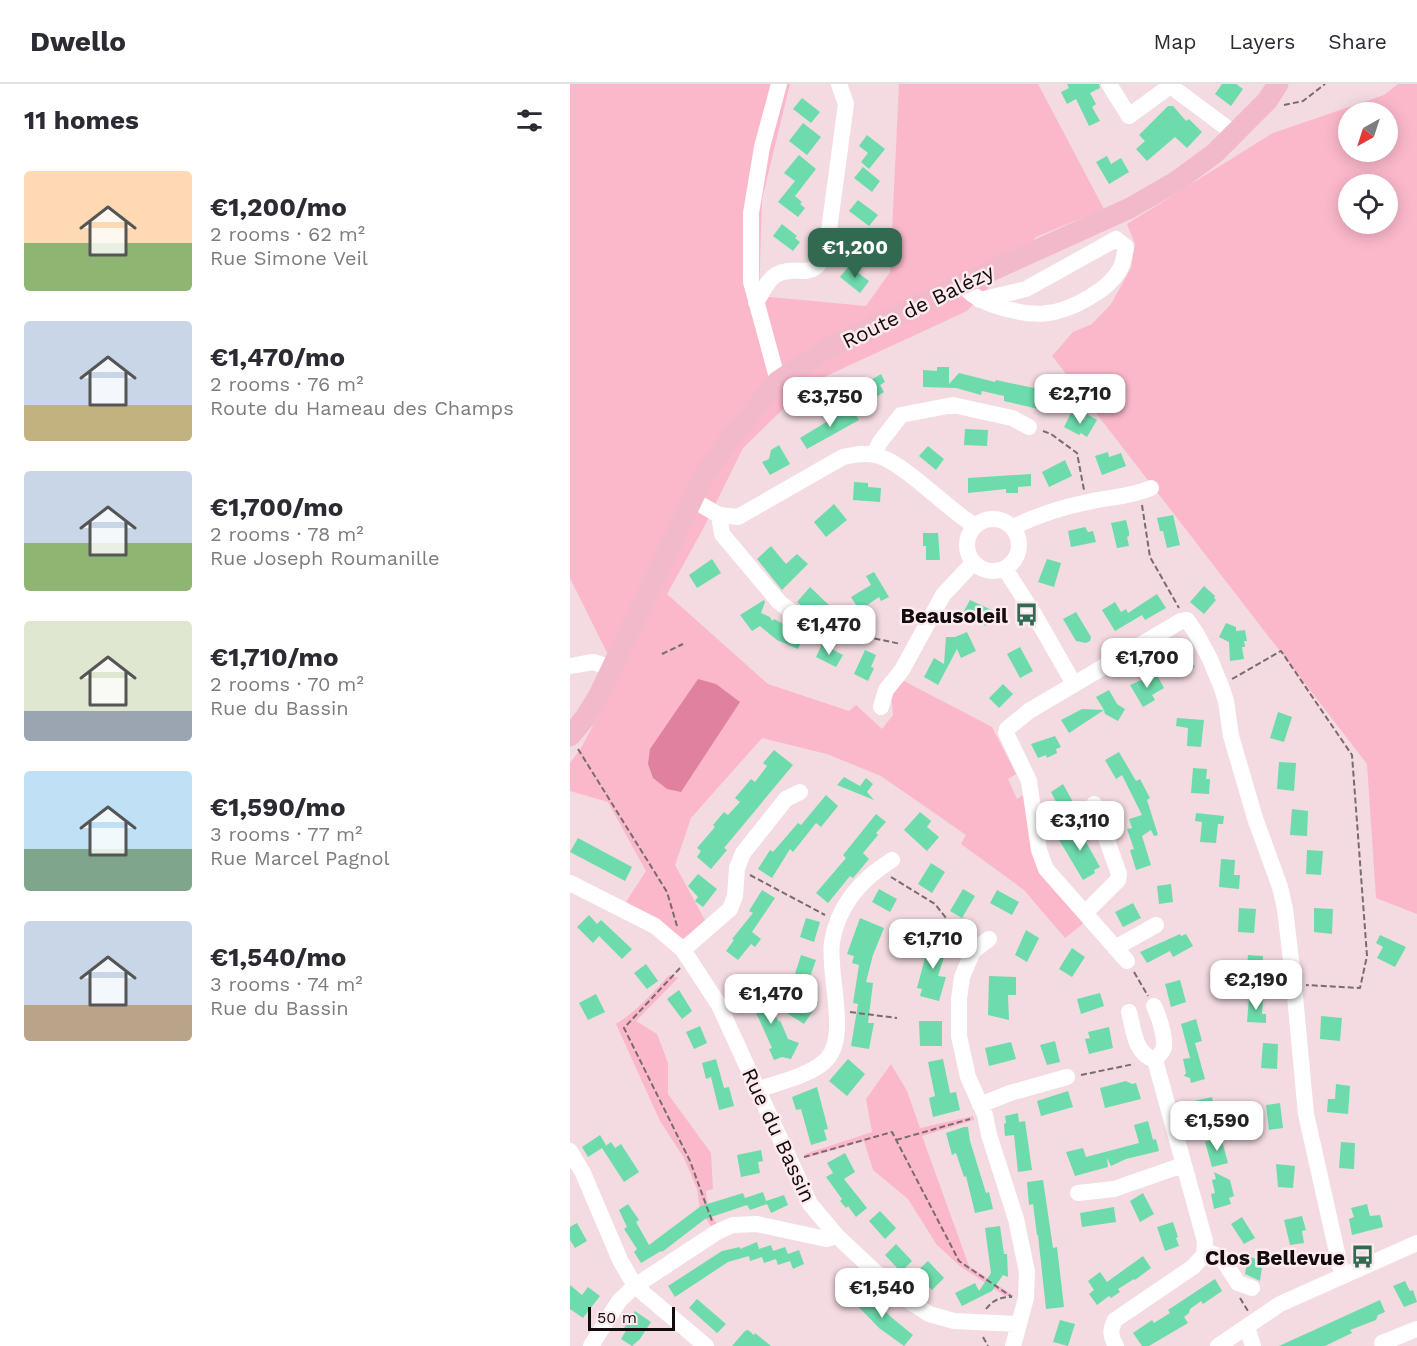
<!DOCTYPE html>
<html lang="en">
<head>
<meta charset="utf-8">
<style>
  :root { --surface:#fff; --page:#f2f2f3; --text:#2b2b33; --muted:#7c7c81; --line:#e1e1e2; --accent:#316951 }
  body { margin:0; font-family:"Work Sans",sans-serif; background:var(--page); color:var(--text); height:100vh; display:flex; flex-direction:column; font-size:22px; white-space:nowrap }
  * { box-sizing:border-box; margin:0 }
  p { font-size:20px; color:var(--muted) }
  .icon { flex:none; width:33px; height:33px; fill:none; stroke:currentColor; stroke-width:2; stroke-linecap:round; stroke-linejoin:round }
  .map { position:relative; flex:1; overflow:hidden }
  .panel { display:flex; flex-direction:column; background:var(--surface); width:570px }
  .panel>* { flex:none }
  .needle { width:39px; rotate:219deg }
  .tools { position:absolute; left:768px; top:18px; display:grid; gap:12px }
  .tools a { display:grid; place-items:center; width:60px; height:60px; border-radius:50%; background:var(--surface); box-shadow:0 3px 15px #0003; font-size:30px }
  .scale { position:absolute; left:18px; bottom:15px; width:87px; box-sizing:border-box; padding-left:6px; border:3px solid #130c0e; border-top:0; font-size:16px; line-height:21px; white-space:nowrap; color:#130c0e; -webkit-text-stroke:4px #fdeaef; paint-order:stroke }
  .price { position:absolute; translate:-50% -51px; padding:0 14px; border-radius:12px; background:#fff; color:#222; font-size:20px; line-height:39px; filter:drop-shadow(0 2px 3px #0008) }
  .price::after { content:''; position:absolute; left:50%; top:36px; width:18px; height:14px; margin-left:-9px; background:inherit; clip-path:polygon(0 0,100% 0,50% 100%) }
  .price.current { background:var(--accent); color:#fff }
  ul { padding:0; list-style:none }
  li { display:flex; align-items:center; gap:18px; height:150px; padding:0 24px }
  li span { display:grid; place-items:center; flex:none; width:168px; height:120px; border-radius:6px; color:#555 }
  li>.icon { margin-inline-start:auto }
  span .icon { width:72px; height:72px; fill:#fffc; stroke-width:1 }
  li b { font-size:26px }
  h2 { display:flex; justify-content:space-between; align-items:center; height:72px; padding:0 24px; font-size:26px }
  header { display:flex; align-items:center; gap:36px; box-sizing:border-box; height:84px; padding:0 30px; background:var(--surface); border-bottom:2px solid var(--line) }
  header strong { font-size:28px }
  nav { display:flex; gap:33px; margin-inline-start:auto; font-size:21px }
  main { display:flex; flex:1; min-height:0 }
  .map>svg:first-child { display:block }
</style>
</head>
<body>
<header>
<strong>Dwello</strong>
<nav><a>Map</a><a>Layers</a><a>Share</a></nav>
</header>
<main>
<section class="panel">
<h2>11 homes<svg class="icon" aria-label="filters" viewBox="0 0 24 24"><path d="M4 7h16M4 17h16"/><circle cx="9" cy="7" r="2"/><circle cx="15" cy="17" r="2"/></svg></h2>
<ul>
<li><span style="background:linear-gradient(#ffd9b3 60%,#8fb573 0)"><svg class="icon" aria-label="home" viewBox="0 0 24 24"><path d="M3 11l9-7 9 7M6 9v11h12V9"/></svg></span><div><b>€1,200/mo</b><p>2 rooms · 62 m²</p><p>Rue Simone Veil</p></div></li>
<li><span style="background:linear-gradient(#c9d6e8 70%,#c2b280 0)"><svg class="icon" aria-label="home" viewBox="0 0 24 24"><path d="M3 11l9-7 9 7M6 9v11h12V9"/></svg></span><div><b>€1,470/mo</b><p>2 rooms · 76 m²</p><p>Route du Hameau des Champs</p></div></li>
<li><span style="background:linear-gradient(#c9d6e8 60%,#8fb573 0)"><svg class="icon" aria-label="home" viewBox="0 0 24 24"><path d="M3 11l9-7 9 7M6 9v11h12V9"/></svg></span><div><b>€1,700/mo</b><p>2 rooms · 78 m²</p><p>Rue Joseph Roumanille</p></div></li>
<li><span style="background:linear-gradient(#dfe7d0 75%,#9aa5b1 0)"><svg class="icon" aria-label="home" viewBox="0 0 24 24"><path d="M3 11l9-7 9 7M6 9v11h12V9"/></svg></span><div><b>€1,710/mo</b><p>2 rooms · 70 m²</p><p>Rue du Bassin</p></div></li>
<li><span style="background:linear-gradient(#bfe0f5 65%,#7fa58c 0)"><svg class="icon" aria-label="home" viewBox="0 0 24 24"><path d="M3 11l9-7 9 7M6 9v11h12V9"/></svg></span><div><b>€1,590/mo</b><p>3 rooms · 77 m²</p><p>Rue Marcel Pagnol</p></div></li>
<li><span style="background:linear-gradient(#c9d6e8 70%,#b9a48a 0)"><svg class="icon" aria-label="home" viewBox="0 0 24 24"><path d="M3 11l9-7 9 7M6 9v11h12V9"/></svg></span><div><b>€1,540/mo</b><p>3 rooms · 74 m²</p><p>Rue du Bassin</p></div></li>
</ul>
</section>
<div class="map">
<svg width="847" height="1262" viewBox="0 0 847 1262">
  <rect width="100%" height="100%" fill="#f3dbe1"/>
  <!-- green -->
  <path fill="#fbb8cb" fill-rule="evenodd" d="M0,0H220L192,115L189,212L296,222L320,188L329,0H468L534,125L466,153L397,227L239,300L173,364L133,445L97,510L198,600L279,627L286,621L312,645L323,631L321,611L334,597L422,643L446,690L438,695L447,715L455,710L459,746L514,839L495,854L454,806L391,760L396,751L311,692L257,670L192,654L121,734L105,781L136,838L114,855L56,818L76,787L38,718L0,707V679L11,664L49,593L0,494Z
    M828,0H847V830L806,814L797,680L482,272L503,248L522,240L541,220L561,184L565,160L557,140L703,49L814,11ZM778,28H818V68H778ZM778,100H818V140H778Z
    M99,891L108,894L66,937L87,950L98,979V1010L141,1069L143,1105L136,1107C137,1121 140,1130 148,1142L142,1144L130,1125L127,1105L114,1074L90,1037L46,940C67,927 82,910 99,891Z
    M321,980L337,1007L350,1044L403,1032L404,1036L352,1052L399,1182L444,1212H435L390,1182L367,1161L338,1115L303,1086L294,1057L236,1074L235,1070L302,1048L296,1015Z"/>
  <!-- water -->
  <path fill="#e081a0" d="M128,595L146,600L170,618L111,708L97,705L83,694L78,680L80,665Z"/>
  <!-- building -->
  <path fill="#6edbac" d="M497,0H529L530,4L520,9L526,20L522,23L530,37L519,42L506,15L497,20L491,8L499,4Z
    M652,0H666L673,5L661,22L645,10Z
    M232,14L250,28L241,39L223,25Z
    M598,22H603L616,37L619,35L632,48L617,64L605,53L577,77L566,65L575,57L569,51Z
    M233,39L251,53L237,71L219,57Z
    M297,51L315,65L299,85L291,78L298,69L289,62Z
    M229,71L246,85L225,112L232,118L230,120L235,124L228,133L208,118L225,97L214,89Z
    M537,72L541,80L551,74L559,88L539,100L526,78Z
    M293,83L310,97L302,108L284,94Z
    M288,116L308,131L299,142L279,127Z
    M212,140L227,152L225,154L230,158L223,167L203,152Z
    M284,148L304,164L294,176L275,160Z
    M279,182L299,197L290,209L270,193Z
    M367,283H379V300L389,289L425,298L426,296L464,304L465,301L474,303L473,308L481,310L478,324L469,322L468,325L434,317V312L412,307L411,311L386,304L353,303V286L367,287Z
    M311,290L315,298L310,301L314,308L293,321L284,306Z
    M281,323L289,336L237,365L230,354Z
    M501,329L514,336L517,330L527,336L517,353L511,349L509,351L494,343Z
    M395,345L418,346L417,362L394,361Z
    M209,361L220,380L200,391L192,378L199,375L201,366Z
    M358,362L374,375L366,386L349,372Z
    M538,368L539,373L551,369L556,382L532,391L525,372Z
    M495,376L502,392L479,403L472,388Z
    M461,390V402L448,403V409H436V405L398,409V394Z
    M284,398L298,399V403L311,404L310,418L283,416Z
    M264,420L277,436L256,453L244,438Z
    M603,431L610,461L597,464L593,447H590L587,434Z
    M556,436L559,448V452L557,453L559,462L547,464L541,439Z
    M515,443L518,448L523,447L526,458L501,463L498,447Z
    M353,449H368L370,476H356V462H353Z
    M201,462L216,480L227,470L238,480L212,506L187,475Z
    M142,475L151,489L127,504L119,491Z
    M477,475L491,479L484,503L468,498Z
    M304,488L319,513L311,517L309,513L293,524L291,521L288,524L281,513L301,501L296,492Z
    M634,502L645,512L644,514L646,516L634,530L620,518Z
    M240,503L261,523L252,534L245,533L227,518Z
    M587,510L596,524L575,536L572,531L545,547L532,526L545,518L551,528L556,525L558,529Z
    M194,516L195,518L191,529L200,533L202,537L204,535L234,551L228,565L207,556L190,542L182,547L170,531Z
    M400,516L424,527L416,542L393,529Z
    M506,528L521,553L520,557L516,559L506,557L493,535Z
    M656,539L666,543V547L675,546L677,557H674L675,563H672L674,575L660,577L659,558L649,553Z
    M397,548L406,567L391,574L387,565L368,601L354,593L364,574L374,580L376,553H385Z
    M252,560L273,571L266,583L246,573Z
    M450,563L463,587L450,594L437,570Z
    M295,566L306,571L301,583L304,584L298,597L284,590Z
    M617,569L625,583L614,589L599,591L597,576L610,574Z
    M583,591L588,593L594,604L582,611L585,616L573,623L560,601Z
    M433,600L443,610L429,624L419,614Z
    M539,606L547,620L555,625L548,637L535,630L534,626L499,649L491,636L512,625L534,626L526,613Z
    M708,628L722,633L714,658L700,654Z
    M607,634L634,636L631,663L617,662L618,644L606,642Z
    M485,652L491,663L486,665L487,669L477,674L476,671L468,674L461,660Z
    M204,666L223,681L154,764L157,766L141,785L127,773L131,767L127,764L145,743L143,741L154,728L158,731L170,718L165,714L181,695L185,698L197,682L193,679Z
    M549,668L566,697L570,695L580,714L577,716L588,751L584,752L581,746L572,752L581,781L566,786L560,766L564,765L557,745L562,744L559,735L572,731L552,691L546,695L535,676Z
    M709,678L726,679L724,707L707,705Z
    M623,684L637,685L636,695H640L639,710L621,709Z
    M274,693L290,702L296,694L303,700L297,708L304,716L267,701Z
    M493,700L504,720L491,727L481,708Z
    M256,711L268,722L251,743L246,739L223,768L220,765L202,794L188,785L200,766L203,768L228,739L231,741Z
    M722,725L738,727L737,752L720,751Z
    M350,728L361,737L357,743L369,753L357,767L334,746Z
    M626,729L654,732L653,740H648L646,759L630,758L632,738L625,737Z
    M306,730L316,738L306,749L308,751L293,769L299,775L283,794L280,792L258,819L246,809L276,774L273,771Z
    M511,741L519,756L516,758L530,783L524,786L525,789L513,796L488,754Z
    M8,754L62,783L55,797L0,768Z
    M737,766L753,767L751,791L736,790Z
    M651,775L665,776L664,791H670L669,805L649,803Z
    M361,779L375,788L362,809L348,800Z
    M128,790L147,805L133,823L125,817L128,813L118,802Z
    M601,800L603,818L589,820L587,802Z
    M309,805L327,815L320,828L302,818Z
    M393,805L405,812L392,834L380,827Z
    M192,806L205,814L182,848L191,855L185,863L181,860L168,876L156,867L164,856L162,855L183,829L179,827Z
    M427,806L449,818L442,831L420,819Z
    M563,819L571,834L553,843L545,828Z
    M669,824L686,825L684,849L668,848Z
    M744,824L763,825L762,850L744,848Z
    M19,831L27,840L31,836L62,865L52,875L29,852L23,859L7,843Z
    M236,834L250,838L244,858L230,853Z
    M290,834L314,844L303,871L296,898L303,899L298,939H304L299,965L281,962L288,920L283,919L289,881L282,879L284,872L277,870Z
    M456,846L469,854L457,878L445,871Z
    M610,850L611,852L616,850L623,862L603,873L600,867L577,879L570,868Z
    M810,851L836,863L825,883L807,874L813,863L806,859Z
    M372,853L382,857L379,868L376,867L368,892L376,893L369,917L350,912L352,905L347,904L355,874L351,867L353,860L366,865Z
    M502,864L515,873L502,893L489,885Z
    M231,871L246,876L238,898L224,893Z
    M678,871L693,872L692,896L676,895Z
    M76,880L88,897L77,905L64,889Z
    M419,892L446,893V911H438L439,936L418,931Z
    M610,896L616,918L601,923L595,900Z
    M187,900L209,938L210,936L218,955L229,959L221,975L212,973L204,976L199,965L202,964L188,933L183,923L179,925L174,916L180,913L176,906Z
    M230,905L249,918L234,940L215,928Z
    M109,906L122,927L112,935L97,915Z
    M530,909L534,922L511,930L507,915Z
    M26,910L35,928L18,936L9,919Z
    M679,914L693,915L692,930H696V939L677,938Z
    M751,932L772,934L770,957L750,955Z
    M626,935L632,957L625,959L635,995L621,999L620,994L614,992L616,989L613,975L620,974L611,940Z
    M349,937H372V962H350Z
    M130,942L137,959L124,965L116,948Z
    M539,943L543,964L519,970L515,955L520,954L518,948Z
    M485,957L490,978L477,981L470,961Z
    M441,958L446,975L419,982L415,964Z
    M693,959L708,960L707,985L691,984Z
    M146,975L154,1004L159,1003L164,1022L149,1026L141,993L136,995L132,979Z
    M278,975L295,990L277,1012L259,997Z
    M373,975L380,1009L386,1008L390,1026L363,1033L359,1014L365,1012L358,978Z
    M556,997L562,1000L566,999L571,1015L535,1024L530,1004Z
    M766,1000L780,1002L778,1030L757,1028L758,1015H765Z
    M247,1003L258,1045L254,1046L257,1056L241,1061L231,1025L226,1026L222,1013Z
    M498,1007L503,1023L471,1032L467,1017Z
    M642,1013L647,1035L631,1039L624,1017Z
    M710,1019L713,1044L699,1046L696,1021Z
    M448,1029L449,1038L455,1037L462,1086L448,1088L444,1051L435,1052L434,1040L436,1039L435,1032Z
    M578,1037L583,1056L586,1055L589,1067L556,1075L541,1082L537,1074L538,1083L505,1092L496,1068L513,1064L516,1073L569,1059L564,1041Z
    M394,1043H398L400,1057L416,1109L419,1108L423,1125L405,1129L396,1092L394,1093L386,1069L382,1071L376,1049Z
    M30,1051L36,1061L34,1063L41,1058L45,1064L51,1060L69,1088L54,1098L32,1064L18,1073L12,1063Z
    M651,1053L658,1079L642,1083L635,1058Z
    M771,1058L785,1059L784,1085L769,1084Z
    M191,1066L193,1077L188,1078L190,1089L171,1093L167,1071Z
    M275,1069L285,1088L274,1095L297,1124L286,1133L278,1122L276,1124L270,1117L272,1115L256,1093L263,1089L257,1079Z
    M706,1080L725,1082L723,1104L708,1103Z
    M644,1088L660,1096L664,1112L659,1114L661,1120L644,1125L641,1110L645,1109L642,1096L646,1095Z
    M473,1096L483,1164L487,1163L494,1223L476,1225L468,1151H467L463,1120L459,1121L457,1098Z
    M193,1108L196,1117L214,1111L218,1121L201,1129L197,1120L180,1126L177,1121L135,1135L92,1168L91,1167L71,1179L64,1168L67,1165L54,1145L57,1143L49,1126L58,1120L69,1136L66,1138L79,1161L131,1122L173,1109L175,1114Z
    M573,1109L584,1130L570,1138L560,1117Z
    M797,1120L800,1132L810,1131L813,1143L782,1151L779,1135L784,1133L781,1124Z
    M544,1123L546,1138L512,1143L510,1129Z
    M310,1127L326,1144L315,1155L299,1137Z
    M732,1132L736,1146L732,1147L734,1159L720,1161L714,1136Z
    M672,1133L685,1154L674,1160L661,1140Z
    M603,1138L608,1153L606,1154L609,1162L595,1167L587,1143Z
    M7,1139L17,1157L5,1164L0,1156V1143Z
    M430,1142L434,1170H437L438,1193L433,1191L422,1207L392,1222L385,1209L405,1199L409,1207L421,1189L415,1144Z
    M187,1158L189,1165L201,1161L203,1167L215,1163L218,1170L229,1166L234,1180L223,1185L220,1177L208,1181L206,1175L194,1179L192,1173L180,1177L179,1172L158,1178L105,1213L98,1202L152,1167L170,1163V1165Z
    M326,1160L342,1177L331,1188L315,1171Z
    M573,1172L581,1184L565,1196L564,1195L548,1205L550,1208L541,1214L539,1212L527,1221L519,1210L524,1206L518,1197L530,1188L537,1198Z
    M678,1173L693,1176L690,1197L675,1190Z
    M358,1177L374,1194L362,1206L345,1189Z
    M645,1195L652,1207L633,1220L631,1217L620,1225L619,1229L614,1233L618,1239L579,1262H572L563,1249L582,1236L584,1239L600,1229L598,1226Z
    M835,1197L840,1207L843,1206L847,1218L834,1223L823,1202Z
    M0,1201L12,1211L18,1203L30,1212L13,1234L0,1225Z
    M294,1206L321,1233L343,1251L334,1262L309,1244L283,1217Z
    M127,1215L156,1240L147,1249L119,1224Z
    M810,1216L815,1228L808,1231L806,1236L780,1246L782,1249L755,1262H709Z
    M65,1227L81,1238L70,1255L62,1262L51,1255L57,1245L54,1244Z
    M490,1236L505,1240L498,1262L483,1258Z
    M178,1246L184,1251L185,1249L201,1262H162L175,1247Z"/>
  <g fill="none" stroke-linecap="round" stroke-linejoin="round">
    <!-- path -->
    <path stroke="#796b6e" stroke-width="2" stroke-dasharray="6 3" stroke-linecap="butt" d="M714,21L733,17L755,0
      M473,347L481,350L507,369L514,406
      M572,421L580,473L609,524
      M278,549L331,560
      M92,570L113,560
      M662,595L711,567L782,671L797,872L790,904L736,901
      M8,665L97,808L107,842
      M481,747L512,728
      M180,791L255,831
      M321,793L365,820L394,857
      M110,884L54,944L120,1077L142,1137
      M564,888L578,912
      M280,928L327,934
      M511,991L564,980
      M326,1056L400,1035
      M234,1073L322,1048L389,1177L442,1213
      M670,1214L678,1227
      M416,1225C423,1216 430,1213 442,1213
      M413,1253L418,1262"/>
    <!-- minor -->
    <path stroke="#fff" stroke-width="16" d="M539,0L559,32L600,2
      M598,0L665,50
      M392,200C401,212 412,217 426,222C463,234 487,233 520,213C532,206 543,198 550,185C554,179 554,170 556,163L546,155L456,205L410,216
      M186,218C192,210 197,196 206,191C228,178 246,203 257,161L276,20L269,0
      M208,297L181,198V129L192,63L209,0
      M304,370L310,358L331,331L383,321L442,334L459,343
      M121,415L149,431L168,433L273,373C283,371 295,368 305,371C333,377 375,424 404,441
      M149,431L152,450L209,518L241,543L263,546
      M397 461a26 26 0 1 1 52 0a26 26 0 1 1-52 0Z
      M443,443C466,432 492,423 518,418C539,413 561,413 581,404
      M435,485L464,530L504,600
      M0,582L23,578L42,584
      M311,623L316,606L332,586L373,511L403,479
      M0,799L85,842L113,866L149,921L240,1120L267,1152L330,1211L359,1230L384,1237L449,1240L456,1214L457,1188L446,1135L419,1051L415,1031L398,993L389,952V915L392,893L403,867L419,855
      M515,829L548,796L549,790L524,720
      M545,864L586,841
      M113,866L160,825L165,812L167,784L173,769L216,715L230,708
      M557,877L476,785L469,766L459,697L436,649L437,645L459,627L611,537L617,536L626,549L640,575L651,602L656,617L661,652L685,734L710,803L715,825L724,901L736,1030L772,1191
      M559,928C564,947 564,969 585,976
      M187,1006C209,998 236,993 254,978C281,956 257,889 262,858C268,822 291,795 322,776
      M410,1021L440,1009L497,993
      M0,1067L13,1089L50,1176L65,1202L136,1262
      M508,1109L544,1105L613,1081
      M635,1167L651,1173L668,1199L682,1204
      M677,1243L683,1262
      M21,1262L49,1217L65,1202L147,1148L163,1141L187,1140L256,1155L267,1152
      M443,1262L449,1240
      M546,1262C540,1252 540,1246 545,1236L623,1183L634,1171L635,1157L585,976C588,972 593,968 594,963C595,951 589,933 584,922
      M648,1262L710,1220L847,1159
      M814,1262L812,1259L847,1245"/>
    <!-- major -->
    <path stroke="#f2b9cb" stroke-width="21" d="M0,652L15,634L29,611L134,391L158,357L208,297L257,265L392,200L560,124L607,97L645,69L697,17L708,0"/>
  </g>
  <!-- icons -->
  <defs>
    <symbol id="bus-bare" viewBox="-9 -9 18 18"><path d="M-5-6H5V4H4V6H2V4H-2V6H-4V4H-5ZM-3.5-4V0h7V-4ZM-3.5 1.2v1.5H-2V1.2ZM2 1.2v1.5H3.5V1.2Z" fill="#316951" stroke="#fdeaef" stroke-width="2.5" paint-order="stroke"/></symbol>
  </defs>
  <g fill-rule="evenodd">
    <use href="#bus-bare" x="440" y="514" width="33" height="33"/>
    <use href="#bus-bare" x="776" y="1156" width="33" height="33"/>
  </g>
  <g text-anchor="middle" dominant-baseline="central" stroke-width="5" stroke-linejoin="round" paint-order="stroke">
    <!-- street labels -->
    <g font-size="21" fill="#130c0e" stroke="#fdeaef">
      <text transform="translate(348 222) rotate(-26)">Route de Balézy</text>
      <text transform="translate(209 1051) rotate(65)">Rue du Bassin</text>
    </g>
    <!-- poi labels -->
    <g font-size="21" font-weight="bold" fill="#130c0e" stroke="#fdeaef" text-anchor="end">
      <text x="438" y="531">Beausoleil</text>
      <text x="775" y="1173">Clos Bellevue</text>
    </g>
  </g>
</svg>
<div class="tools">
<a><svg class="needle" viewBox="-14 -14 28 28"><path d="M0-13l5 13h-10z" fill="#e53935"/><path d="M0 13l5-13h-10z" fill="#7c7c81"/></svg></a>
<a><svg class="icon" aria-label="locate" viewBox="0 0 24 24"><circle cx="12" cy="12" r="6"/><path d="M12 2v4M12 18v4M2 12h4M18 12h4"/></svg></a>
</div>
<div class="scale">50 m</div>
<b class="price current" style="left:285px;top:195px">€1,200</b>
<b class="price" style="left:510px;top:341px">€2,710</b>
<b class="price" style="left:260px;top:344px">€3,750</b>
<b class="price" style="left:259px;top:572px">€1,470</b>
<b class="price" style="left:577px;top:605px">€1,700</b>
<b class="price" style="left:510px;top:768px">€3,110</b>
<b class="price" style="left:363px;top:886px">€1,710</b>
<b class="price" style="left:686px;top:927px">€2,190</b>
<b class="price" style="left:201px;top:941px">€1,470</b>
<b class="price" style="left:647px;top:1068px">€1,590</b>
<b class="price" style="left:312px;top:1235px">€1,540</b>
</div>
</main>
</body>
</html>
